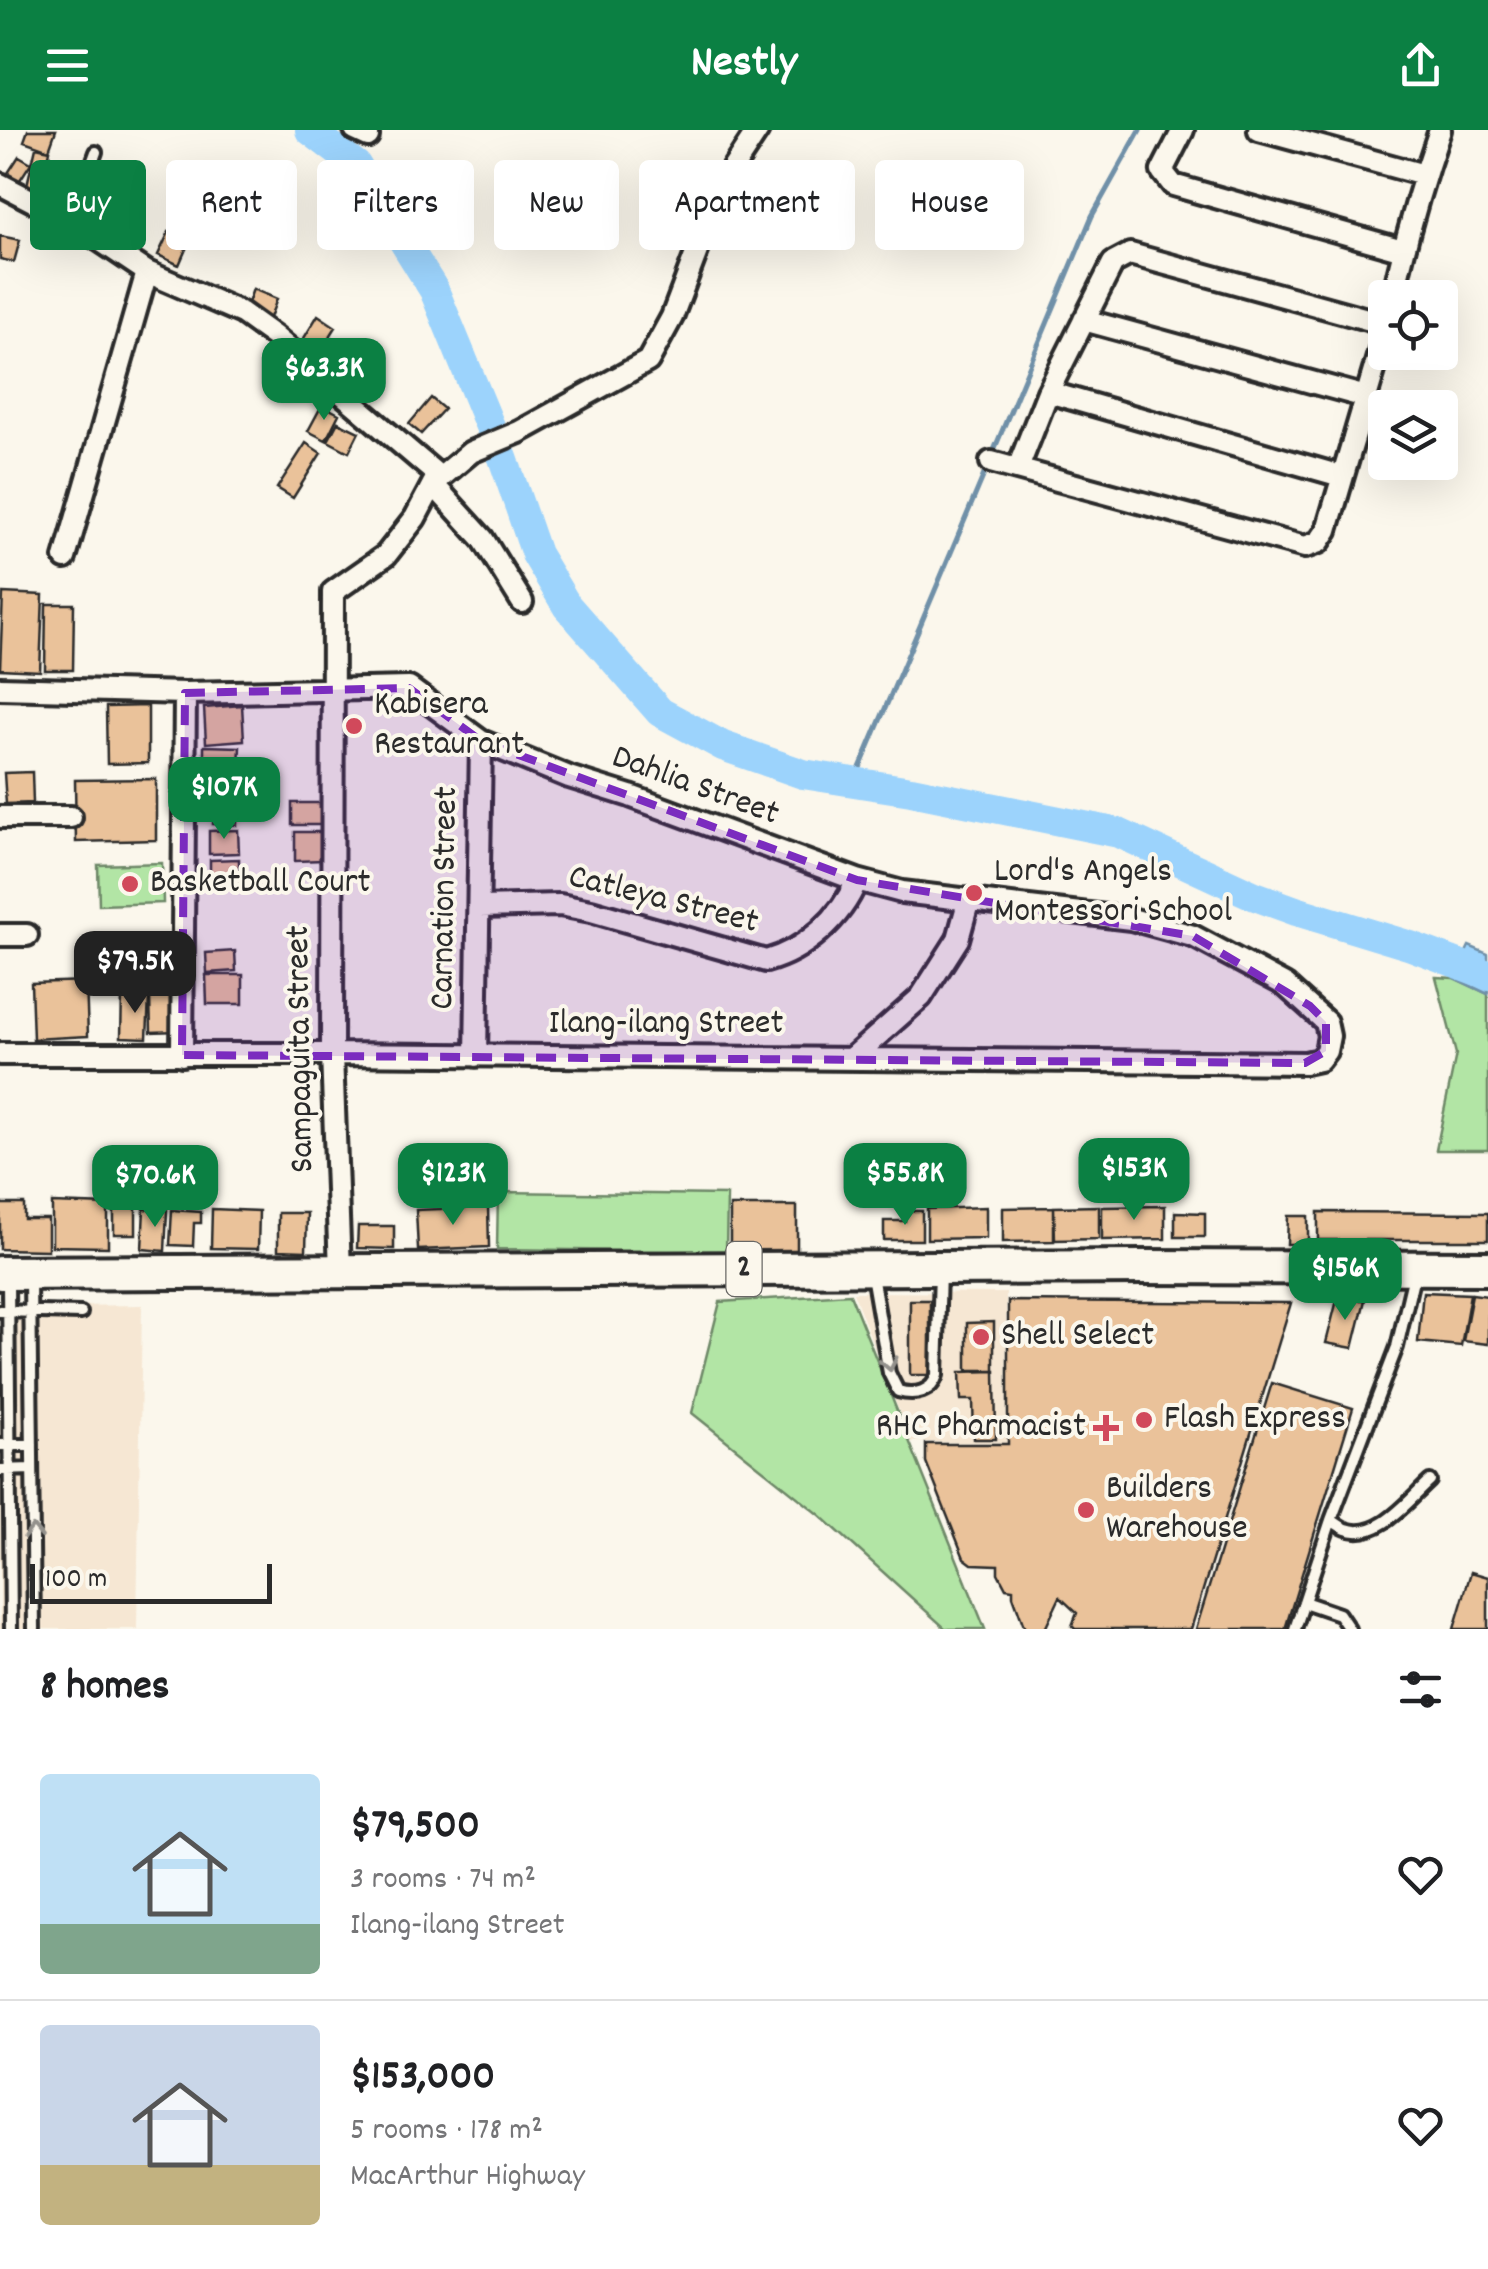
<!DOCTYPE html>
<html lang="en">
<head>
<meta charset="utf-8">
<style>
  :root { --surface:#fff; --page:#f2f2f2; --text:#202124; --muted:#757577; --line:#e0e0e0; --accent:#0b8043 }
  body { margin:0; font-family:Dekko,sans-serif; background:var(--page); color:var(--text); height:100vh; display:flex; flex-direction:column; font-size:38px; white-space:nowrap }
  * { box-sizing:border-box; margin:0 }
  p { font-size:32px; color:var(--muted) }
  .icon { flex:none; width:55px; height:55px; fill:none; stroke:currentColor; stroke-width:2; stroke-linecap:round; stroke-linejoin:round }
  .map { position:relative; height:1499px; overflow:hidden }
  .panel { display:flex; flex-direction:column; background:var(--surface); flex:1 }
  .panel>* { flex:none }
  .hud { position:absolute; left:30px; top:30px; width:1430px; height:90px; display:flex; gap:20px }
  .fabs { position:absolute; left:1368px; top:150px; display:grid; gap:20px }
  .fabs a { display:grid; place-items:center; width:90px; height:90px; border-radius:10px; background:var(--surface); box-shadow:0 10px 40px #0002; font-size:50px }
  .scale { position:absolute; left:30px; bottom:25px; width:242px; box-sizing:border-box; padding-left:10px; border:5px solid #2b2b2b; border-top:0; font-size:28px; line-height:35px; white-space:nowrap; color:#2b2b2b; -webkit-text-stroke:8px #fbf7ec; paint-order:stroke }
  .price { position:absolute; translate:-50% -85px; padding:0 22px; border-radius:20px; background:var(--accent); color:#fff; font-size:32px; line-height:65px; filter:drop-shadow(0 2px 5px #0008) }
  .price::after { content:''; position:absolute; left:50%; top:60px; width:30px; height:22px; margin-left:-15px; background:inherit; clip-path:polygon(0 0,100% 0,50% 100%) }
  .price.on { background:#222; color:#fff }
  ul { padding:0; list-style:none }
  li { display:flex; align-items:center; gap:30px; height:250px; padding:0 40px }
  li+li { border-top:2px solid var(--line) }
  li span { display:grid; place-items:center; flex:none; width:280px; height:200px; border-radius:10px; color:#555 }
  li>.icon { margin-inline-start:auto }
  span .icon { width:120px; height:120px; fill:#fffc; stroke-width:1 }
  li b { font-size:42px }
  h2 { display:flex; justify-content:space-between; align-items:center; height:120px; padding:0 40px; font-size:42px }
  .pill { padding:0 35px; border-radius:10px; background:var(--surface); box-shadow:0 10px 40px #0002; font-size:35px; line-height:90px }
  .pill.on { background:var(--accent); color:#fff }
  header { display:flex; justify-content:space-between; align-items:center; height:130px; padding:0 40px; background:var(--accent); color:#fff; font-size:45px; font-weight:700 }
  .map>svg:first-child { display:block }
</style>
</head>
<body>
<header><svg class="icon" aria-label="menu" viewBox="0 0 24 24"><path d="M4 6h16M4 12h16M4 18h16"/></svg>Nestly<svg class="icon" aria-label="share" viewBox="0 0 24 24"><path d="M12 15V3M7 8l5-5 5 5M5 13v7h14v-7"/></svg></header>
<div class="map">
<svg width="1488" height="1499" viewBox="0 0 1488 1499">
  <rect width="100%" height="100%" fill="#fbf7ec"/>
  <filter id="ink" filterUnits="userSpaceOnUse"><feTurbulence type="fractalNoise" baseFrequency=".01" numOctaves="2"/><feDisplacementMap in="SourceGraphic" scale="20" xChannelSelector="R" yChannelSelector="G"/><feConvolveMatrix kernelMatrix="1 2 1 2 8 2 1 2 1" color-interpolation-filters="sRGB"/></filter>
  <g filter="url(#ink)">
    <!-- built -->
    <path fill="#f6e7d3" d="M853,1162L1006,1163L1007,1313L911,1312Z
      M142,1175L137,1499H0V1177Z"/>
    <!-- green -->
    <path fill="#b2e5a5" stroke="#6e8868" stroke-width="2.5" d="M162,733L163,773L99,775L98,735Z
      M1436,847L1454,848L1488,864V1020H1436L1456,924Z
      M498,1062L727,1065L726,1122L497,1119Z
      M850,1164L985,1499H946L820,1385L692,1283L720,1172Z"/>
    <!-- water -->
    <path fill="#9cd3fc" stroke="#6f90a8" stroke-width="2.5" d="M1469,816L1488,824V864L1454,848Z"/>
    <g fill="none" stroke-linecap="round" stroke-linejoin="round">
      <!-- stream -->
      <path stroke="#6f90a8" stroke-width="5" d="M992,325L1092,86L1140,0
        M854,652L988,335"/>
      <!-- river -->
      <path stroke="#9cd3fc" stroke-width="30" d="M310,0L356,35L434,160L503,328L536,424L567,476L660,582L723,616L803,644L911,661L1119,703L1255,766L1296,781L1411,816L1488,845"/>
    </g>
    <!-- building -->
    <path fill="#eac29a" stroke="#2b2b2b" stroke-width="2.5" d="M28,0H56L49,20L24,11Z
      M36,17L50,20L41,62L26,59Z
      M19,26L31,33L18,53L6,46Z
      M169,102L189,112L179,135L158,125Z
      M0,106L20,110L14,132L0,129Z
      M253,159L277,169L268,193L244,184Z
      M318,185L336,197L319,224L301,213Z
      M431,268L444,279L421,304L409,294Z
      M322,275L339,284L326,310L308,301Z
      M338,292L359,302L349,322L328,311Z
      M306,313L321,323L293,368L277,358Z
      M3,463L43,465L40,541L0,539Z
      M46,474H74L73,540H45Z
      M242,575L244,610L206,613L204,578Z
      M148,576V633L107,634L106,577Z
      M204,616L240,617L239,636H204Z
      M32,642L33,673L6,674L4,643Z
      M246,645L247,667L210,668L209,646Z
      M156,649V710L76,712L75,650Z
      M214,673L238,674L237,695L213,694Z
      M292,673H326V695H292Z
      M238,700L239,723L209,724V701Z
      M295,702H324V730L295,731Z
      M239,729V755H210V730Z
      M235,821L236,841L207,843L206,823Z
      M206,845H243V874H207Z
      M86,851L88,906L33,909L31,853Z
      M122,865L149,866L147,908L121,907Z
      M177,865L178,901L151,902L150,866Z
      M52,1073L108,1075V1117L52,1116Z
      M114,1073L136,1074V1104H114Z
      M0,1074H24V1089H48V1120L0,1119Z
      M730,1076H797V1121H730Z
      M1099,1076V1109L1055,1110L1054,1077Z
      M1165,1076V1109L1102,1110V1077Z
      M488,1077L489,1117L418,1120L416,1080Z
      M986,1077V1108L927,1109V1079Z
      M1054,1077V1111L1003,1112V1078Z
      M144,1079L167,1080L165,1121L142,1119Z
      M212,1079L259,1081L258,1119L211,1118Z
      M172,1080L201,1082V1093H194L193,1116L170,1115Z
      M905,1081H922V1110H884V1091H905Z
      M1175,1082L1205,1083V1107H1175Z
      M1318,1082L1488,1083V1110H1318Z
      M278,1083H307L306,1121L278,1120Z
      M1288,1086H1308V1114H1287Z
      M358,1096H394V1119L357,1118Z
      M1423,1162L1470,1164L1461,1216L1418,1212Z
      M1472,1164L1488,1166V1214L1463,1211Z
      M910,1170H930V1245H910Z
      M1337,1170H1365L1353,1218L1326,1213Z
      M1008,1171L1291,1173L1191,1499H1075L1072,1496L1077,1483L1060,1467L1045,1499H1025L1013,1466V1459L1006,1458L998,1443V1435L972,1434L964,1428L926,1332V1314H1008Z
      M994,1192V1240H967V1193Z
      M995,1241L996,1309H974L973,1270H961L960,1242Z
      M1272,1253L1353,1278L1285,1499H1196Z
      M1471,1442L1488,1447V1499H1454Z"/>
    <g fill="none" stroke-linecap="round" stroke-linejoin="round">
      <defs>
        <path id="service" d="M71,91L96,22
          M872,1145L889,1243L898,1261C915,1266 932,1262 937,1245L940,1141
          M30,1149L34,1499
          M8,1150L11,1499
          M0,1181L81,1183
          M0,1315H32
          M0,1340L32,1339
          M1331,1390C1336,1393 1341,1397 1346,1399C1378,1411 1409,1370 1430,1351
          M1304,1472L1339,1484L1349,1499
          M1295,1499L1331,1390L1397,1217L1414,1145"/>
        <path id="minor" d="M355,0L368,6
          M1183,0L1162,41L1173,55L1403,120
          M1259,0L1424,45
          M0,54L71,91L147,142L242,183L274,206L440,347
          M1393,168C1405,110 1421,55 1440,0
          M1084,190L1366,267
          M1048,262L1341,346
          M991,332L1305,417L1319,412L1327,400L1385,203
          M1018,338L1048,262L1113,133L1130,124L1385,194
          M433,354L483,409L522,472
          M65,428L147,142
          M0,558L185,563L409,558L481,611L569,647L630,666L857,750L902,762L1131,789L1193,806L1285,855L1326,892L1329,906L1326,921L1319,930L1305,933L332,924H0
          M0,687H71
          M479,777L560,775L591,781L766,831C805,820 841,789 857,750
          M0,805H27
          M182,925L185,563
          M476,926L481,611
          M851,929L921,867L958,809L969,769
          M340,1141L332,924L333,462L386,425L415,388L433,354L471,322L519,302L648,231L672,187L714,76L729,44L758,0"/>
        <path id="trunk" d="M0,1143L1143,1137L1488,1138"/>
      </defs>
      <!-- service casing -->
      <use href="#service" stroke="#2b2b2b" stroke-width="18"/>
      <!-- minor casing -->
      <use href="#minor" stroke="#2b2b2b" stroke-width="28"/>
      <!-- trunk casing -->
      <use href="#trunk" stroke="#2b2b2b" stroke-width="40"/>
      <!-- service -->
      <use href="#service" stroke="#fbf7ec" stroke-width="10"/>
      <!-- minor -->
      <use href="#minor" stroke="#fbf7ec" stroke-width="20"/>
      <!-- trunk -->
      <use href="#trunk" stroke="#fbf7ec" stroke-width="32"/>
    </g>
    <!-- one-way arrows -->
    <defs><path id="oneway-chevron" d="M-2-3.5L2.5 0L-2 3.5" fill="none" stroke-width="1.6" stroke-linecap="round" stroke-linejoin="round" transform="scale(2.5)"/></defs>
    <g stroke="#93918c">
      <use href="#oneway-chevron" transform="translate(889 1234) rotate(78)"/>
      <use href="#oneway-chevron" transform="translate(33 1402) rotate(-91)"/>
    </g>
  </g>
  <!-- marked area -->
  <path fill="#7b2cbf" fill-opacity="0.2" stroke="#7b2cbf" stroke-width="8" stroke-dasharray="20 12" stroke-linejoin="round" d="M409,558L481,611L857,750L1193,806L1310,876L1326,892V921L1305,933L182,925L185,563Z"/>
  <!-- markers -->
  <g fill="#d1495b" stroke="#fbf7ec" stroke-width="4">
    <circle cx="354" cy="596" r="10"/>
    <circle cx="130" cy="754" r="10"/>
    <circle cx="974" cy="763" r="10"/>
    <circle cx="981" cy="1207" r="10"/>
    <circle cx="1144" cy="1290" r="10"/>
    <path d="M1101 1283h10v10h10v10h-10v10h-10v-10h-10v-10h10z"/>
    <circle cx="1086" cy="1380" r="10"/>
  </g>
  <g text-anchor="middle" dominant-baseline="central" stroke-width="8" stroke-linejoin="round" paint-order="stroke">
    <!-- shield labels -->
    <rect fill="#fbf7ec" stroke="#696865" stroke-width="2.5" x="726.5" y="1112" width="35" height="54" rx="8"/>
    <g font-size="32" font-weight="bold" fill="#2b2b2b">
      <text x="744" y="1139">2</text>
    </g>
    <!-- poi labels -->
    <g font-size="35" fill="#2b2b2b" stroke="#fbf7ec" text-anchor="start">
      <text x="374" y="576">Kabisera<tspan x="374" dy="40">Restaurant</tspan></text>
      <text x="994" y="743">Lord's Angels<tspan x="994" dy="40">Montessori School</tspan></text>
      <text x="150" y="754">Basketball Court</text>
      <text x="1001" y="1207">Shell Select</text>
      <text x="1164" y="1290">Flash Express</text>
      <text x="1086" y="1298" text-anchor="end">RHC Pharmacist</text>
      <text x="1106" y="1360">Builders<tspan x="1106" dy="40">Warehouse</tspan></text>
    </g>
    <!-- street labels -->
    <g font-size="35" fill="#2b2b2b" stroke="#fbf7ec">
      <text transform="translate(695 657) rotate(20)">Dahlia Street</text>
      <text transform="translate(446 768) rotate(-89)">Carnation Street</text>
      <text transform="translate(663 771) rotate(14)">Catleya Street</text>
      <text x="666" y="895">Ilang-ilang Street</text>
      <text transform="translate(302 919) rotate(-91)">Sampaguita Street</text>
    </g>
  </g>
</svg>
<div class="fabs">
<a><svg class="icon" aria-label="locate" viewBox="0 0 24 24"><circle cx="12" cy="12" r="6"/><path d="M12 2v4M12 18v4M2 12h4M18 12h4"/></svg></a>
<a><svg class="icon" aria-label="layers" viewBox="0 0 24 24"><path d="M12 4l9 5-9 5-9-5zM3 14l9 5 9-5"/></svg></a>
</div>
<div class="scale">100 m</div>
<b class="price" style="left:324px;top:293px">$63.3K</b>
<b class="price" style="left:224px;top:712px">$107K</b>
<b class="price on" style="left:135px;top:886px">$79.5K</b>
<b class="price" style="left:1134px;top:1093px">$153K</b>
<b class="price" style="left:453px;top:1098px">$123K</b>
<b class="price" style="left:905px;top:1098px">$55.8K</b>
<b class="price" style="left:155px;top:1100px">$70.6K</b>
<b class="price" style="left:1345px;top:1193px">$156K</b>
<div class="hud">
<a class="pill on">Buy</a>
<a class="pill">Rent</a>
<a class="pill">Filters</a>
<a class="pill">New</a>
<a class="pill">Apartment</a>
<a class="pill">House</a>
</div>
</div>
<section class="panel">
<h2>8 homes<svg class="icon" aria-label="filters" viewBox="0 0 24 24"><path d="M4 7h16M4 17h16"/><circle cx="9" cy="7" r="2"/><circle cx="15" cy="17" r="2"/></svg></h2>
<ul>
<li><span style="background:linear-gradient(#bfe0f5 75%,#7fa58c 0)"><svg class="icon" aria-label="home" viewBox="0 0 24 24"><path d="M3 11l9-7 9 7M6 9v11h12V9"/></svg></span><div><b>$79,500</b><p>3 rooms · 74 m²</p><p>Ilang-ilang Street</p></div><svg class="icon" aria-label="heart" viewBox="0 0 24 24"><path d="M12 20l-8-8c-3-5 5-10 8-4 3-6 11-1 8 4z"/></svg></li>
<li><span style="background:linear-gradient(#c9d6e8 70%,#c2b280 0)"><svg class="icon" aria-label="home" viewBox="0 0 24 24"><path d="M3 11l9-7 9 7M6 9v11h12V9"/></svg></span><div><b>$153,000</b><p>5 rooms · 178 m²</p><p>MacArthur Highway</p></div><svg class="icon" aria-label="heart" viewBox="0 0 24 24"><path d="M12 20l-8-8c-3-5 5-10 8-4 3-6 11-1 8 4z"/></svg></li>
</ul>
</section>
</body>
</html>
